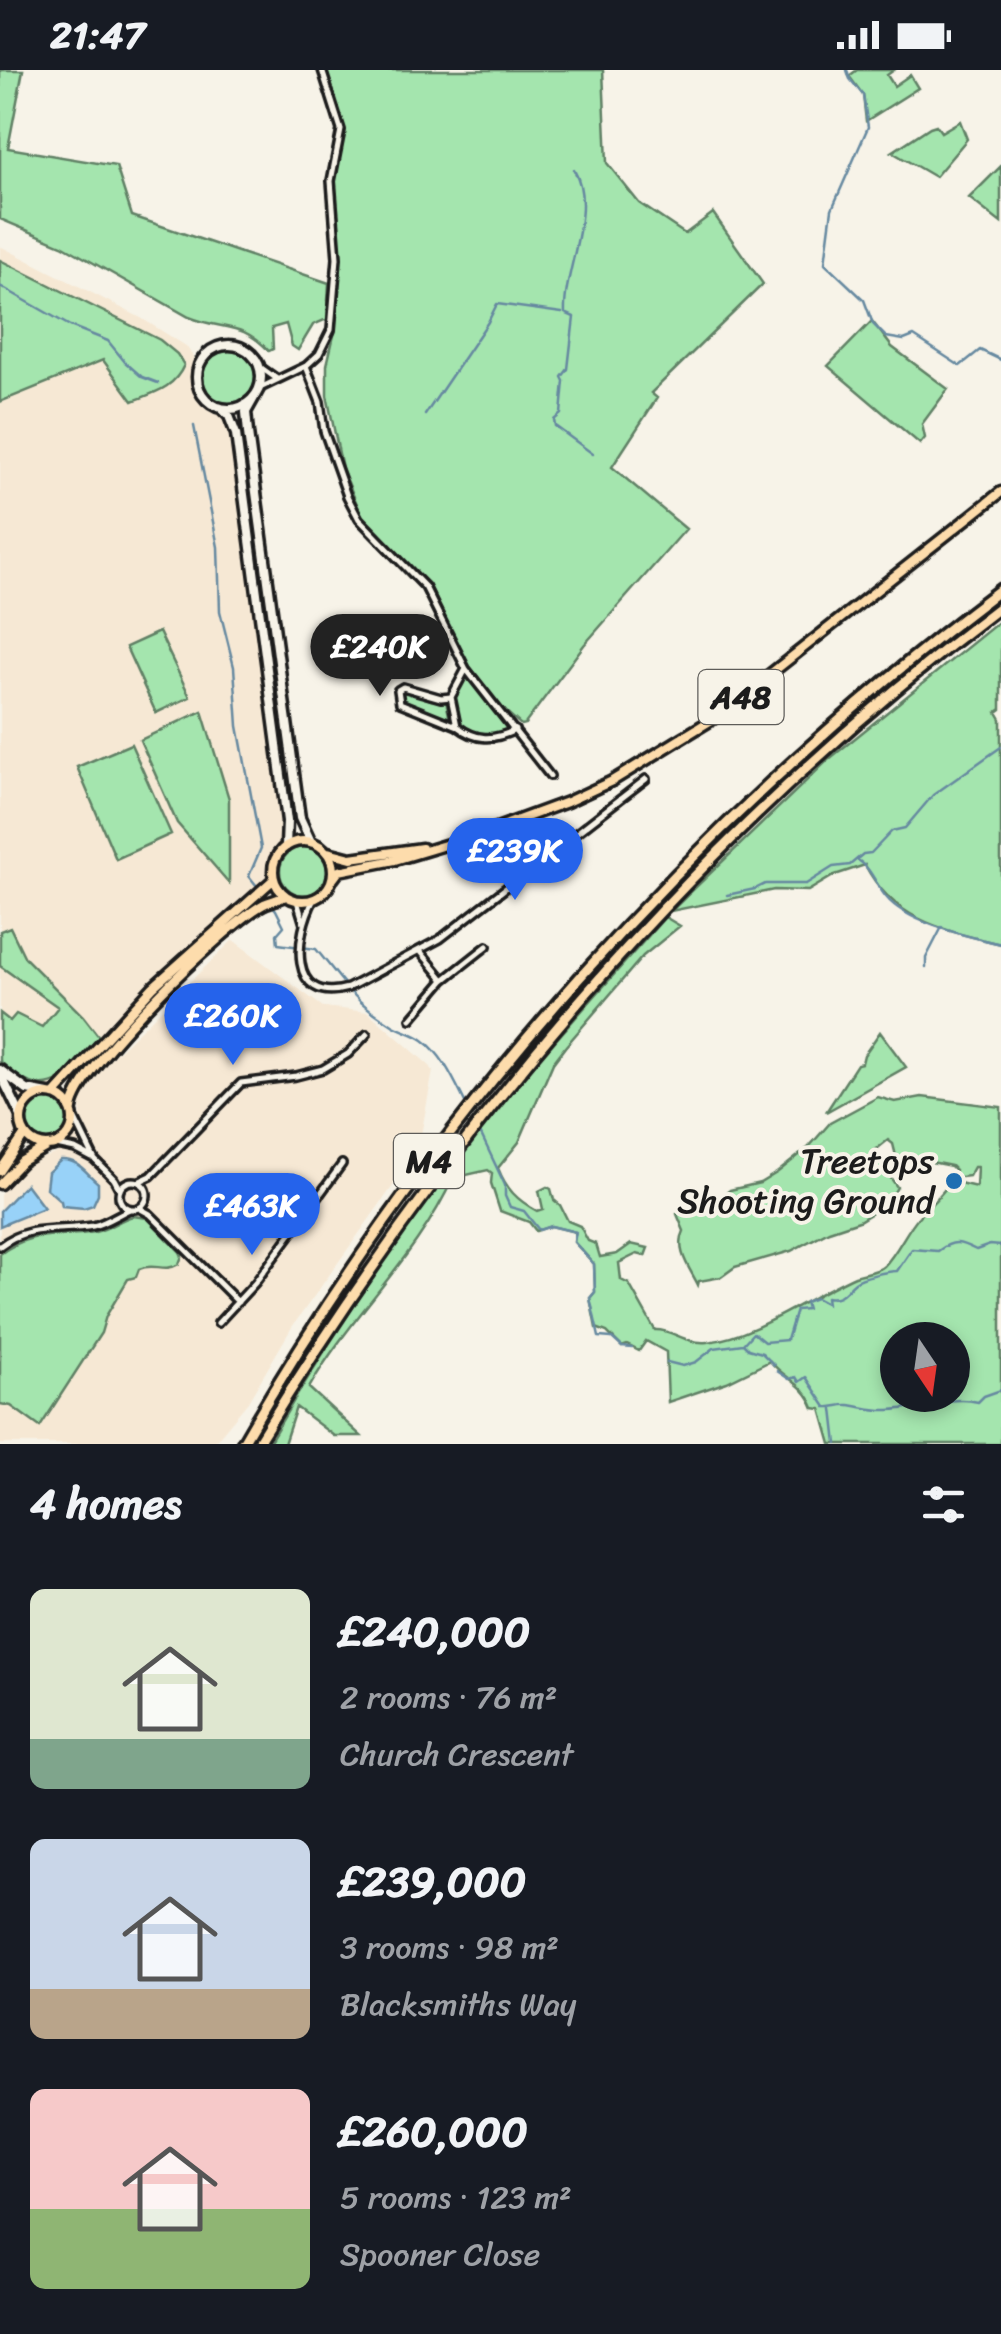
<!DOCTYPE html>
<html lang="en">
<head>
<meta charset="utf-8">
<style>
  :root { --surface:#171b24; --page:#20242c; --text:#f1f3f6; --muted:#9ea1a6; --accent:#2563eb }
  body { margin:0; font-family:Sriracha,sans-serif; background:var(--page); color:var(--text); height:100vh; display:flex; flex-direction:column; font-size:38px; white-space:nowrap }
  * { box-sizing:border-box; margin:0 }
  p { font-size:32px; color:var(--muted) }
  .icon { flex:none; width:55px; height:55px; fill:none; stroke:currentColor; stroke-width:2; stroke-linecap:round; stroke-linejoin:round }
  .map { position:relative; height:1374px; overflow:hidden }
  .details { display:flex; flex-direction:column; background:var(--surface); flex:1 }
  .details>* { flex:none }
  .needle { width:65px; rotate:167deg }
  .controls { position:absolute; left:880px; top:1252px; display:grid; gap:20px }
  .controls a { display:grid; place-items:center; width:90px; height:90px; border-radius:50%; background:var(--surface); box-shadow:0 5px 15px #0003; font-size:50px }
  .price { position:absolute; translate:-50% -85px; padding:0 22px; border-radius:35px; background:var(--accent); color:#fff; font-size:32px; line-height:65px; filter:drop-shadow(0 2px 5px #0008) }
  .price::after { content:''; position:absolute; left:50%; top:60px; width:30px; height:22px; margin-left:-15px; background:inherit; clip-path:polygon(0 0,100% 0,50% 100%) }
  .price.selected { background:#222; color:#fff }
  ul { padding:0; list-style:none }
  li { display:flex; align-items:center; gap:30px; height:250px; padding:0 30px }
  li span { display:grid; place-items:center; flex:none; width:280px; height:200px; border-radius:15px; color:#555 }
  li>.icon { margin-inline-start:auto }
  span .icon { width:120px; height:120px; fill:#fffc; stroke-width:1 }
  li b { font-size:42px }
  h2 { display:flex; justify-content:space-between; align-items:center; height:120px; padding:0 30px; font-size:42px }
  .status { display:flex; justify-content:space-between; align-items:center; height:70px; padding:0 50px; background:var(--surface); direction:ltr }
  .status svg { height:28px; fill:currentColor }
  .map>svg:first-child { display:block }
</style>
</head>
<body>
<div class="status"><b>21:47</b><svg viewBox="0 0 49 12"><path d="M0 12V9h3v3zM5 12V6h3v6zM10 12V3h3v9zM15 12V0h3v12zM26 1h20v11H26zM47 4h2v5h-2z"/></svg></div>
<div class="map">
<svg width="1001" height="1374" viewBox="0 0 1001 1374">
  <rect width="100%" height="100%" fill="#f7f3e8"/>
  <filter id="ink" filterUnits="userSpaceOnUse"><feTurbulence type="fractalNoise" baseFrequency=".01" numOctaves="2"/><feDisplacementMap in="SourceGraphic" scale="20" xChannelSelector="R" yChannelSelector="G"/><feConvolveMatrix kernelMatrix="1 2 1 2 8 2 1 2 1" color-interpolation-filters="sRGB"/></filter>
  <g filter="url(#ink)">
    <!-- built -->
    <path fill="#f6e8d4" d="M0,176L141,248L186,276L199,295V320L206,329L229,346L248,439L286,776L276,788L274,809L196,876L54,1025H41L27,1034L21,1046L25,1064L0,1101Z
      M233,870L323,937L368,942L430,996L433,1001L418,1081L292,1257L248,1332L213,1374H0V1124L25,1094L57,1083L69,1074L81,1056L80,1028L94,1005Z"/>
    <!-- green -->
    <path fill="#a4e5ae" stroke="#608065" stroke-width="2.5" fill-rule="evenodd" d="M0,0H23L8,78L116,96L132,146L329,213L327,249L313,255L298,280L292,276L286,254L272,258L273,279L269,281C239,250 226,262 189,247L62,175L0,149Z
      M322,0H603L607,93L639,133L685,164L713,143L763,214L651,323L657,328L612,397L686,459L584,575L525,654L521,655L503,639L465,590L429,514L364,451L342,398L327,325V295L335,261L337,188L331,111L341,60Z
      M857,0H894L887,5L894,16L910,5L918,18L866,51L863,25L849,6Z
      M960,51L967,69L935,107L892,82L930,57L936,55L941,62Z
      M1001,96V153L969,128Z
      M0,190L160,270L177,284L184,295C174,318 156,322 133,331L103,290L0,332Z
      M872,251L892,277L948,319L922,354L925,368L920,374L828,296Z
      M202 307a27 27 0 1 1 54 0a27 27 0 1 1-54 0Z
      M1001,550V639L997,642L1001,649V874C943,860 894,851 865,795L835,805L808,821L774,820L671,841L828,690Z
      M159,562L190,627L156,643L126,577Z
      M466,604L509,658L508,662L482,667L461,657C449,635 454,624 466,604Z
      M403,620L431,630L446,631L450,650L402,632Z
      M202,641L229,729V813L177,753L140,670Z
      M131,674L171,764L116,789L77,697Z
      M280 801a24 24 0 1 1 48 0a24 24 0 1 1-48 0Z
      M665,847L680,856L643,886L565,977L553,993L519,1072L498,1098C506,1119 517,1130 537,1141L543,1139L539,1121L547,1117L551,1119L554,1130L560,1135L568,1151L580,1156L588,1171L596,1174L600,1187L617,1184L631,1174L648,1178L645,1186L637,1184L619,1193L621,1210L629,1214L655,1260C672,1259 685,1274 707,1272C755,1267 810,1226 855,1206C864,1203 878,1202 884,1196C898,1182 906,1160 920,1145C932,1133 941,1126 951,1111L976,1117L977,1097H974L969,1106L953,1108L955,1100L951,1096L926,1091L921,1100L913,1099L897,1090L893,1074L888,1070L873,1082L897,1117L888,1133L859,1151L829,1161L791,1181L735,1197L721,1207L699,1211L698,1215C689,1197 675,1180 684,1161L677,1144L692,1135L717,1130L730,1120L760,1113L778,1102L808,1078L830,1053L878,1027L895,1032L922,1027L1001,1037V1374H831L821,1339L814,1338C804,1312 785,1310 770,1291L727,1312L668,1332L666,1282L646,1271L639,1281L627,1275L622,1277L607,1262L596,1258L590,1228L595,1222L594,1194L574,1172L575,1162L551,1156L536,1161L529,1152L500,1141L491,1113L492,1103L488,1100L453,1108C418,1186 351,1244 309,1318L361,1366H334L296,1337L284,1374H268C338,1254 417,1138 505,1030C556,967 612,908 665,847ZM952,1270V1325H898V1270Z
      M10,857L25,888L83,946L100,968C65,1009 47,1038 0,991V943L10,951L16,944L42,957L58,937L0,896V861Z
      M880,962L906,997L826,1042L857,994L862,993L864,985Z
      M26 1049a21 21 0 1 1 42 0a21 21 0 1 1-42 0Z
      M133,1146L147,1148L180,1182L182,1186L179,1194C164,1203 154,1192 139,1199L136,1207L128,1209L106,1246L101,1263L40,1357L11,1336L0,1334V1184C35,1158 56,1169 95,1162C110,1159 120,1149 133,1146Z"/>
    <!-- water -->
    <path fill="#98d2f8" stroke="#6689a0" stroke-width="2.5" d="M61,1090C78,1089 85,1102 98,1113V1124L93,1135L84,1138L62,1136L61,1131L46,1118L48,1102Z
      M26,1114L44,1138L0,1156V1141Z"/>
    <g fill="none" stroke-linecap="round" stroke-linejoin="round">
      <!-- stream -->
      <path stroke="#6689a0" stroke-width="2.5" d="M847,0L850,9L863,25L868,57L832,139L825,193L864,230L873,254L886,267L904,270L914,266L960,296L980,280L1001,290
        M574,100C597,139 563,202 565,243L574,247L568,299L562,307L564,311L561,344L554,350L555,356L593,384
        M0,216L70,256L108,271L125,292L142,307L158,313
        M425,345L488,252L497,234L562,243
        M194,356L218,477L220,541L234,597L238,656L261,778L249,806L276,840L284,856L277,864L278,874L316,879L345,915
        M858,790C871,798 876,815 886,827C908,854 968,866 1001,874
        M727,825L755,819L765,814H806L833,797L850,795L863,784L871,783L892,761L905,758L933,725L1001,677
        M926,897V888L942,857
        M350,921C363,936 377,945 394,956C403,961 415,964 423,970C444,985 456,1015 468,1038
        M478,1058L505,1115V1126L510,1137L524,1141L539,1160L551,1156L576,1162L574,1172L594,1194L595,1222L590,1228L599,1267L612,1268L622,1277L632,1278
        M743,1274L753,1263L764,1272L787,1270L796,1240L807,1239L805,1232L816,1228L827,1234L826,1227C842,1230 844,1221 855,1212C861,1207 888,1201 897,1201L912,1179L938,1181C954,1169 960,1172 976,1180L990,1175L1001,1176
        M667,1292L683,1296L696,1292L714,1278L743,1274L748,1279L762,1283L774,1295
        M777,1301L789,1309L796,1307L799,1312L806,1307L826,1337C834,1338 841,1334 849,1335C862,1337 876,1341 889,1340C917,1339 950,1325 978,1332L984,1326L1001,1320
        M833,1339L837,1374"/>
      <defs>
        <path id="street" d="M306,296L320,332L324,361L347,426L359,449L425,517L466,599L550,706
          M260,297L277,309
          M260,318L306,296L319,284L331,260L337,188L331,111L341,60L322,0
          M466,599L451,627L457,656C476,671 493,671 515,660
          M451,627L441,628L403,617L398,620L400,633L457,656
          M314,829C295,865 287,935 348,918L440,869L646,709
          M297,831L304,854
          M421,882L444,910
          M411,949L444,910L487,876
          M73,1045L95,1090L114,1109L120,1120
          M56,1075L75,1079L92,1088
          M119 1125a14 14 0 1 1 28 0a14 14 0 1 1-28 0Z
          M138,1112L151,1106L241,1013L296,1006L323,999L348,984L367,964
          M139,1138L150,1144L238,1232
          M0,1176C30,1153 59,1162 93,1156C106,1153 118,1144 130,1139
          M218,1253L255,1213L342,1094"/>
        <path id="secondary" d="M197 307a32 32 0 1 1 64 0a32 32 0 1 1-64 0Z
          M255,326L246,342L248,363L300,748L311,772
          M221,338L229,346L236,364L287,751L286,776
          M0,1000L27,1020L48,1024
          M1,1005L21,1046"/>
        <path id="primary" d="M273 801a30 30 0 1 1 60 0a30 30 0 1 1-60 0Z
          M328,782L351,788L422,778
          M333,809L339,801L395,790L475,766L567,732L612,711L713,649L1001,422
          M21 1050a26 26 0 1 1 52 0a26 26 0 1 1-52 0Z
          M54,1025L153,917L274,809
          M72,1039C76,998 225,855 264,834C271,831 279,829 286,826
          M0,1101L25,1064
          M0,1114L22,1091L48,1076"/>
        <path id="highway" d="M242,1374C432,1044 697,748 1001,519
          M257,1374C454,1053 699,763 1001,536"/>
      </defs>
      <!-- street casing -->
      <use href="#street" stroke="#1c1c1c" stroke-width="12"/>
      <!-- secondary casing -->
      <use href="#secondary" stroke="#1c1c1c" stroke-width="15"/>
      <!-- primary casing -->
      <use href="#primary" stroke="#1c1c1c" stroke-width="15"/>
      <!-- highway casing -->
      <use href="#highway" stroke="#1c1c1c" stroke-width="16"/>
      <!-- street -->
      <use href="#street" stroke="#f7f3e8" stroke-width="5"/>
      <!-- secondary -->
      <use href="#secondary" stroke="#f7f3e8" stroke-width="8"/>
      <!-- primary -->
      <use href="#primary" stroke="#fddcac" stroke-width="8"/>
      <!-- highway -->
      <use href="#highway" stroke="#fddcac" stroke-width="9"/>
    </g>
  </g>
  <!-- markers -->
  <circle fill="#1f6fb2" stroke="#f7f3e8" stroke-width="4" cx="954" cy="1111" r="10"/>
  <g text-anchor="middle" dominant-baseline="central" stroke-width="8" stroke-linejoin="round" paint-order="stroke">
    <!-- shield labels -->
    <g fill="#f7f3e8" stroke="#5e5c59" stroke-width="2.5">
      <rect x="698.5" y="600" width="85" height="54" rx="8"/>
      <rect x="394" y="1064" width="70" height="54" rx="8"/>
    </g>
    <g font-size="32" font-weight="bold" fill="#1c1c1c">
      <text x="741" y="627">A48</text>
      <text x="429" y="1091">M4</text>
    </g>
    <!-- poi labels -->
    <g font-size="35" fill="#1c1c1c" stroke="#f7f3e8" text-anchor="end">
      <text x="934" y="1091">Treetops<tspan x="934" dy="40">Shooting Ground</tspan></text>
    </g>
  </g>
</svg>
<div class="controls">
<a><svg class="needle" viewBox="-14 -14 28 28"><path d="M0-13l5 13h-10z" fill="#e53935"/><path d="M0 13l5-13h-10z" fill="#9ea1a6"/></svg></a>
</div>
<b class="price selected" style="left:380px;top:629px">£240K</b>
<b class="price" style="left:515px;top:833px">£239K</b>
<b class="price" style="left:233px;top:998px">£260K</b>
<b class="price" style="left:252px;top:1188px">£463K</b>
</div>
<section class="details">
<h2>4 homes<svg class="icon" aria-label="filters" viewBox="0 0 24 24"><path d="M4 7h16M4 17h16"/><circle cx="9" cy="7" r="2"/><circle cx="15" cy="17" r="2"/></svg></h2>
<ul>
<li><span style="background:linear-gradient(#dfe7d0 75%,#7fa58c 0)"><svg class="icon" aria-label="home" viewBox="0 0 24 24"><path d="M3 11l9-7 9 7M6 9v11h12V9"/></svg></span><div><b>£240,000</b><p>2 rooms · 76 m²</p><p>Church Crescent</p></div></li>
<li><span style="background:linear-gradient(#c9d6e8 75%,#b9a48a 0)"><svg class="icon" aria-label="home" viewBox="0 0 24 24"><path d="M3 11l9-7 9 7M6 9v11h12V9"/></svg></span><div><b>£239,000</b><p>3 rooms · 98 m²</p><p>Blacksmiths Way</p></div></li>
<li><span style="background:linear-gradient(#f6c9c9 60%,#8fb573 0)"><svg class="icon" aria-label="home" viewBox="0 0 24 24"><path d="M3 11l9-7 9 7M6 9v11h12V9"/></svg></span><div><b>£260,000</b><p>5 rooms · 123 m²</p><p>Spooner Close</p></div></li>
</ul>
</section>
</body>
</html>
